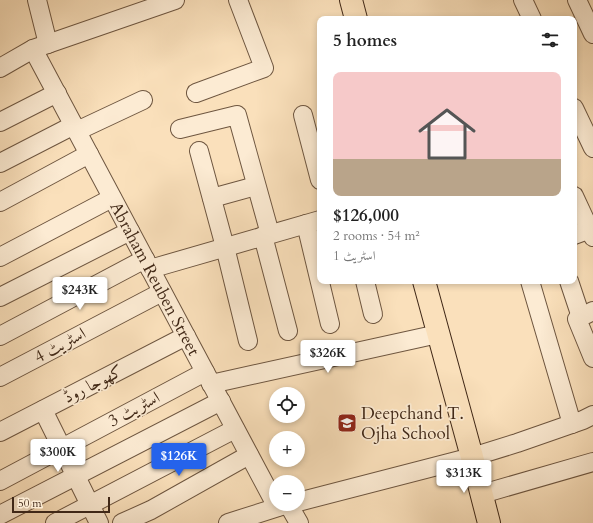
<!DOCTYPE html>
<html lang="en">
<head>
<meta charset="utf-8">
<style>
  :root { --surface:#fff; --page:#f2f2f2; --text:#222; --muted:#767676; --line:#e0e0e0; --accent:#2563eb }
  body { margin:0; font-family:Cardo,Amiri,serif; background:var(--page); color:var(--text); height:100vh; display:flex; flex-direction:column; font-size:15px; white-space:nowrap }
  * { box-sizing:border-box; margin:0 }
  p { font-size:13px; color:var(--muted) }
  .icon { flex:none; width:22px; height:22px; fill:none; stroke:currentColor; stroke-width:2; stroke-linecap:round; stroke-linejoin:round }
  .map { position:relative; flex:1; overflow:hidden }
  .side { position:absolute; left:317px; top:16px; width:260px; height:268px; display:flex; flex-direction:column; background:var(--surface); border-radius:8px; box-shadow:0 2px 6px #0003 }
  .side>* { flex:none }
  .controls { position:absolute; left:269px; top:387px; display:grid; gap:8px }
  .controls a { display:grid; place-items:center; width:36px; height:36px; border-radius:50%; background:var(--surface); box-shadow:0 2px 6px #0003; font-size:20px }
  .scale { position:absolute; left:12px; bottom:10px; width:98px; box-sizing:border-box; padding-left:4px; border:2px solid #402817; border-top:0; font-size:11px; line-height:14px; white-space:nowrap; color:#402817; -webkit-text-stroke:3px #fcebd3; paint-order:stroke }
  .price { position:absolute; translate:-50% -34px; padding:0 9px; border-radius:4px; background:#fff; color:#222; font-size:13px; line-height:26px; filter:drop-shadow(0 1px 2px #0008) }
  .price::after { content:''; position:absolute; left:50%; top:24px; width:12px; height:9px; margin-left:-6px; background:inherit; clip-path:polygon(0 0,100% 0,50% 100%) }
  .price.on { background:var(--accent); color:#fff }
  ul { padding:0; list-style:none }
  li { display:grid; align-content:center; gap:8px; height:212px; padding:0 16px }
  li+li { border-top:1px solid var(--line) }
  li span { display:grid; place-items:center; height:124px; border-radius:8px; color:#555 }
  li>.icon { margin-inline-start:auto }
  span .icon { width:72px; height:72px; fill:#fffc; stroke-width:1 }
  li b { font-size:17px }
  h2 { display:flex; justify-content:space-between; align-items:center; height:48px; padding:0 16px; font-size:17px }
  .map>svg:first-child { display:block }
</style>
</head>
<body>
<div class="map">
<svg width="593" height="523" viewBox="0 0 593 523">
  <rect width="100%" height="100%" fill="#fae0bb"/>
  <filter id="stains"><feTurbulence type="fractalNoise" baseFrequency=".005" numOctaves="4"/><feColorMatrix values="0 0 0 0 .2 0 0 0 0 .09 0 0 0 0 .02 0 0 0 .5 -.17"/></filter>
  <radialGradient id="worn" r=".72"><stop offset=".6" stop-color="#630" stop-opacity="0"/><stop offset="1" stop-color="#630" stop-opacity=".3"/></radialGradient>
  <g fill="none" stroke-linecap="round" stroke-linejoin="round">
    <defs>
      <g id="minor">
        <path d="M37,0L48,44"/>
        <path d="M523,0L532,19"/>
        <path d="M577,0L593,34"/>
        <path id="s1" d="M33,49L277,507"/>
        <path d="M0,68L33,49L175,0"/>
        <path d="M196,93L264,68L238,0"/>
        <path d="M574,108L593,148"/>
        <path d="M303,115L320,180"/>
        <path d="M0,122L57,93"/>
        <path d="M180,129L237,115L270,234"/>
        <path d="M77,131L143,100"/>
        <path d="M199,151L225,247L248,341"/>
        <path d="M0,163L74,125"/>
        <path d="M574,196L593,237"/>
        <path d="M212,198L256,186"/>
        <path d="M0,202L89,154"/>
        <path d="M306,224L330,324"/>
        <path d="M574,235L593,228"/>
        <path d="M263,236L288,331"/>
        <path d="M0,257L112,198"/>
        <path d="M150,269L320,220"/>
        <path d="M365,281L373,314"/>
        <path d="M530,281L572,424"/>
        <path d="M569,281L581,317"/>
        <path d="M0,297L130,231"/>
        <path d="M593,311L577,319L593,358"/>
        <path d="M0,336L145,259"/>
        <path d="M0,377L162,292"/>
        <path d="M211,384L438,334"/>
        <path d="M43,410L99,523"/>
        <path d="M0,432L186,336"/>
        <path d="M0,481L205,372"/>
        <path d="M482,494L593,462"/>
        <path d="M298,502L472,457L517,443L583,420L593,415"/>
        <path d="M288,504L299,523"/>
        <path d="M0,515L221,401"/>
        <path d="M55,523L235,429"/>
        <path d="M122,523L151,510L249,455"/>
        <path d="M228,523L288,504"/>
      </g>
      <path id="major" d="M351,0L356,19
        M424,281L472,457L489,523"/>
    </defs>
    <!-- minor casing -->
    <use href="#minor" stroke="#6e5640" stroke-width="20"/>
    <!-- major casing -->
    <use href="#major" stroke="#402817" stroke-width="24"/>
    <!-- minor -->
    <use href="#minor" stroke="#fcebd3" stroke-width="18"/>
    <!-- major -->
    <use href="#major" stroke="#fae0bb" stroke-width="22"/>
  </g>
  <!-- icons -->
  <defs>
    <symbol id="school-square" viewBox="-11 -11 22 22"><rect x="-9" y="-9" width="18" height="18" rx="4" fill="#8f2418" stroke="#fcebd3"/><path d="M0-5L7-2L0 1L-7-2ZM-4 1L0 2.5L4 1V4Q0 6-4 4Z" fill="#fff"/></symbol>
  </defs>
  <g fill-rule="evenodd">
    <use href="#school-square" x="336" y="412" width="22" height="22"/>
  </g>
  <g text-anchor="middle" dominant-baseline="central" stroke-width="3.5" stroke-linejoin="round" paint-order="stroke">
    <!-- street labels -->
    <g font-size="17" fill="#402817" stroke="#fcebd3">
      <text stroke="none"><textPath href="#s1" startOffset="260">Abraham Reuben Street</textPath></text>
      <text transform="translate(60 345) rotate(-28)">اسٹریٹ 4</text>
      <text transform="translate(93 384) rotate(-27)">کھوجا روڈ</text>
      <text transform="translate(134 409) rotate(-28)">اسٹریٹ 3</text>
    </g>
    <!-- poi labels -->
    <g font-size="17" fill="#402817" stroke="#fcebd3" text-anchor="start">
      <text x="361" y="413">Deepchand T.<tspan x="361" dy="20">Ojha School</tspan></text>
    </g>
  </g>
  <rect width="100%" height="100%" filter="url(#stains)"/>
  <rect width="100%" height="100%" fill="url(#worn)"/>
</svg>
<div class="controls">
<a><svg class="icon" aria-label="locate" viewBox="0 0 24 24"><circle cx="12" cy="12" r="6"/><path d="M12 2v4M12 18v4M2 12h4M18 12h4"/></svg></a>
<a>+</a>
<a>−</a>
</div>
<div class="scale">50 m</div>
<b class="price" style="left:80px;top:311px">$243K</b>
<b class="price" style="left:328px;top:374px">$326K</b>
<b class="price" style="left:58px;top:473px">$300K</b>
<b class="price on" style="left:179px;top:477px">$126K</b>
<b class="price" style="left:464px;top:494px">$313K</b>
<section class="side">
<h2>5 homes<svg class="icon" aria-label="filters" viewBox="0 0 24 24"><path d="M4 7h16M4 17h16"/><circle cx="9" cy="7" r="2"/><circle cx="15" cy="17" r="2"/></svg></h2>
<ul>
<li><span style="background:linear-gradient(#f6c9c9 70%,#b9a48a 0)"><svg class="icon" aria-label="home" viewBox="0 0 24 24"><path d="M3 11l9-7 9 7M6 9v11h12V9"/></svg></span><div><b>$126,000</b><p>2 rooms · 54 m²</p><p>اسٹریٹ 1</p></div></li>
</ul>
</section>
</div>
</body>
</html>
